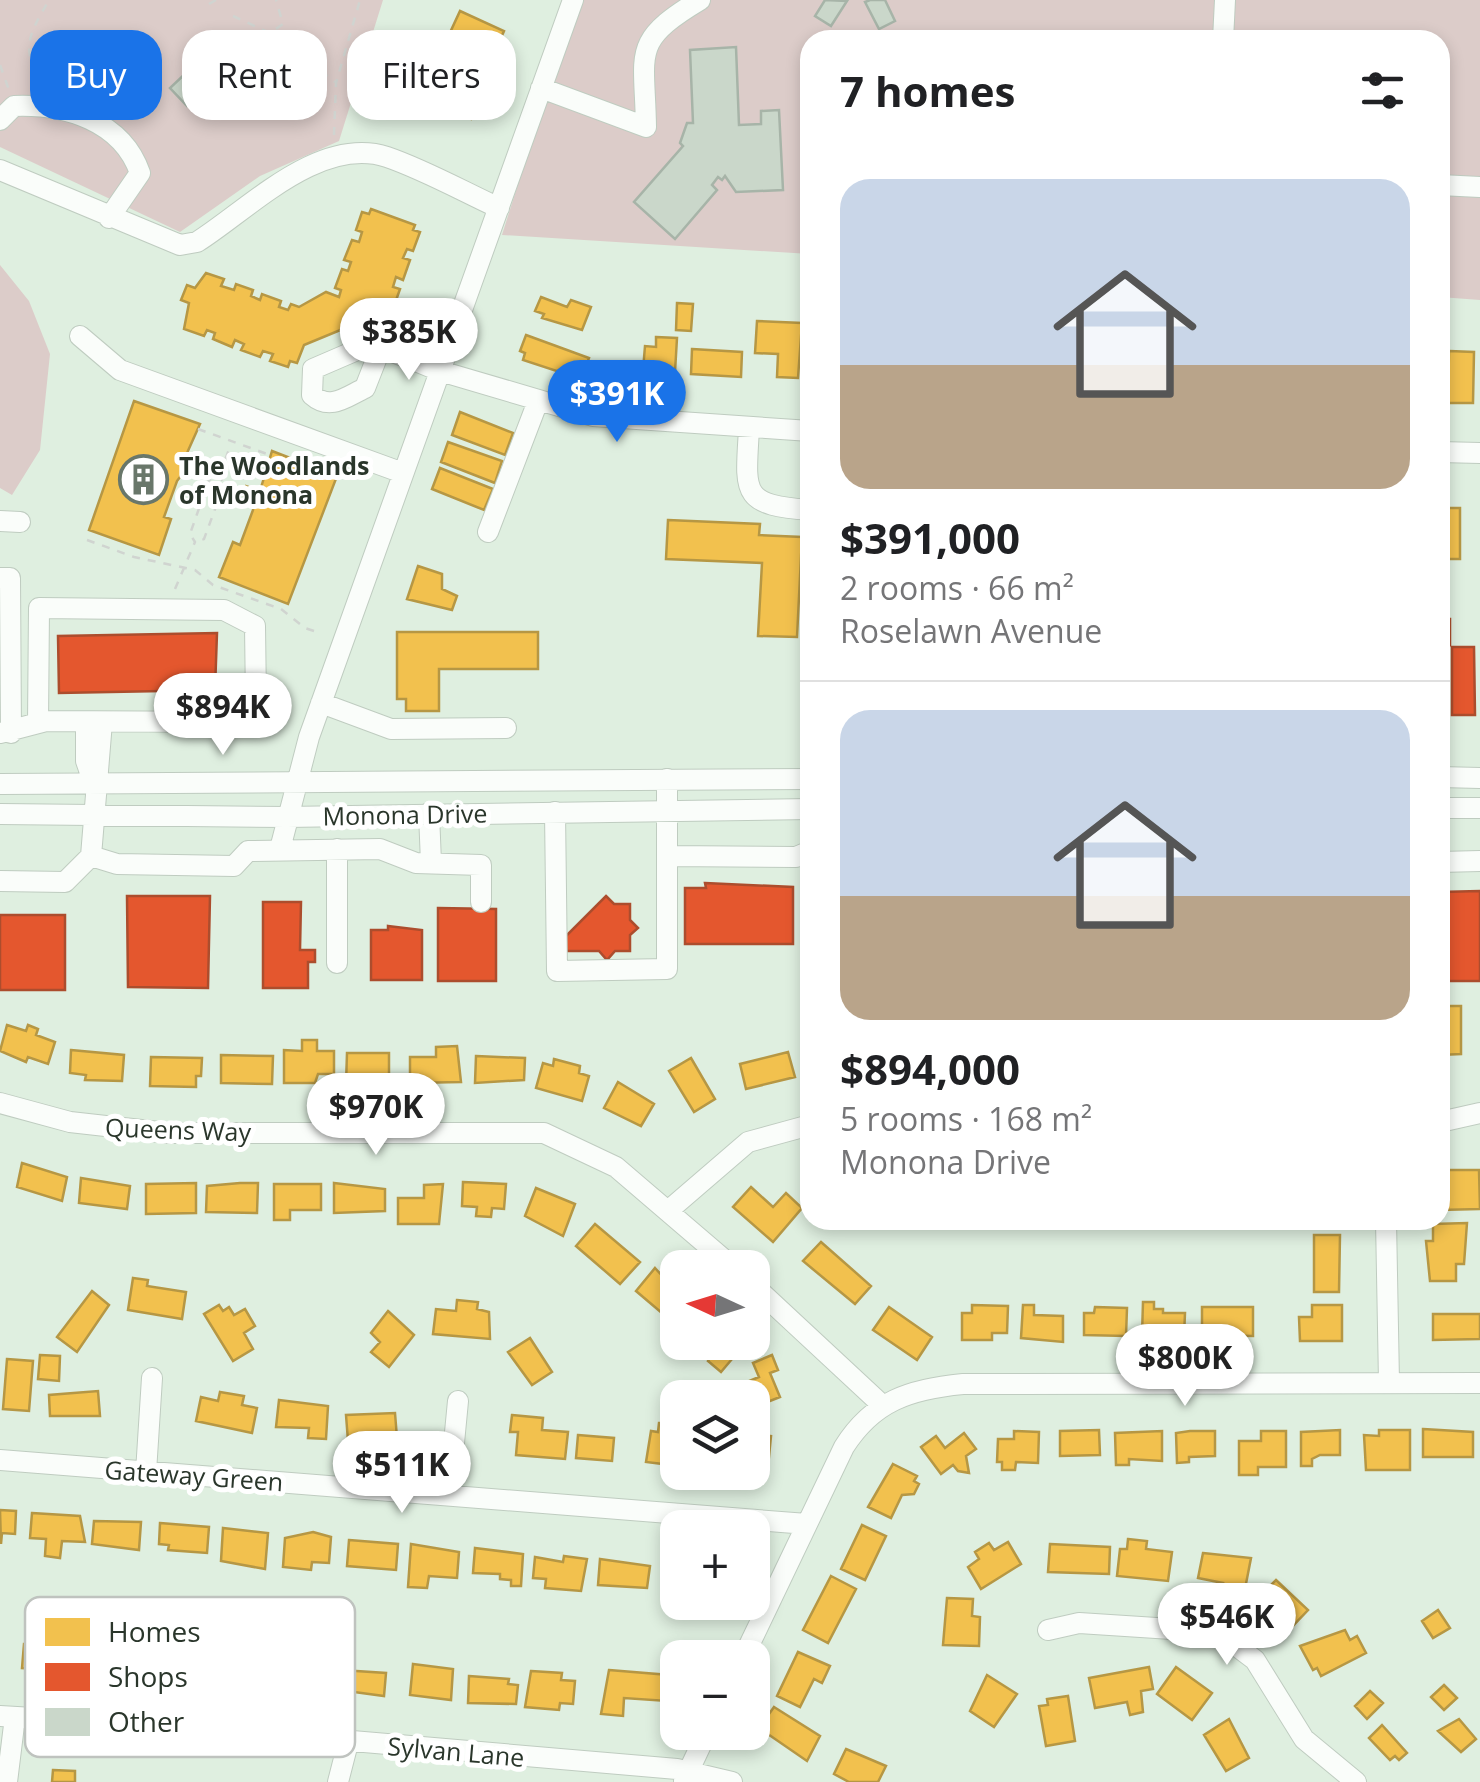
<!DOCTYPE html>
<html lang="en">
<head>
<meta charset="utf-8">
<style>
  :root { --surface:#fff; --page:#f6f6f6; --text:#202124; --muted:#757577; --line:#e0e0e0; --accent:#1a73e8 }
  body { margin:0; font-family:"Open Sans",sans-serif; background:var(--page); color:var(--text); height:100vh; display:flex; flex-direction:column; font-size:38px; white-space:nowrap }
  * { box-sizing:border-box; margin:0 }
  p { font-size:32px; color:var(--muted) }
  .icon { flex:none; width:55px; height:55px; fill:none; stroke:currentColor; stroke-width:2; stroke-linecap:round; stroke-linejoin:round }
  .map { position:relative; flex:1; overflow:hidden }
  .drawer { position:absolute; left:800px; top:30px; width:650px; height:1200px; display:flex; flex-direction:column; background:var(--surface); border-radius:30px; box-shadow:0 5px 15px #0003 }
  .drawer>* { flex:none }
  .guide { position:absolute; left:30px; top:30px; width:620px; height:90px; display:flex; gap:20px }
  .needle { width:65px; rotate:274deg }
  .controls { position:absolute; left:660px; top:1250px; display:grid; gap:20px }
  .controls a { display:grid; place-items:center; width:110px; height:110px; border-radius:20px; background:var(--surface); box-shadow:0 5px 15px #0003; font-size:50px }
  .price { position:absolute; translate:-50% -85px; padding:0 22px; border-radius:35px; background:#fff; color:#222; font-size:32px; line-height:65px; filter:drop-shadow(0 2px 5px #0008) }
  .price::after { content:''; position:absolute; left:50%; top:60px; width:30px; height:22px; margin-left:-15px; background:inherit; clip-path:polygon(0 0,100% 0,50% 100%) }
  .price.on { background:var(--accent); color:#fff }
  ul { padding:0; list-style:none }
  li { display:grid; align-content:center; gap:20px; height:530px; padding:0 40px }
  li+li { border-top:2px solid var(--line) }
  li span { display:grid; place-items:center; height:310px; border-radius:30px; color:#555 }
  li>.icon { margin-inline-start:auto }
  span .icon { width:180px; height:180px; fill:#fffc; stroke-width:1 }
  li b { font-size:42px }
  h2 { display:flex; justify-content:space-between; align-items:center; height:120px; padding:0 40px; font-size:42px }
  .chip { padding:0 35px; border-radius:30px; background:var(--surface); box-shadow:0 5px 15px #0003; font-size:35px; line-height:90px }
  .chip.on { background:var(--accent); color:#fff }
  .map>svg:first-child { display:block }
</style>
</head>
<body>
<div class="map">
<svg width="1480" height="1782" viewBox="0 0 1480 1782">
  <rect width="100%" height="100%" fill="#dfefe0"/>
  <!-- green -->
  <path fill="#dcccc9" d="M0,0H383L339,141L260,176L180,232L0,147Z
    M576,0H1480V300L1440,297V40H810V254L502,235Z
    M0,265L29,301L50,354L40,450L12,495L0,488Z"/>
  <!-- homes -->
  <path fill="#f2c14e" stroke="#b69744" stroke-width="2.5" d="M460,11L504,31L492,57L448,37Z
    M414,38L434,47L425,67L404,58Z
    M443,62L487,81L471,119L441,107L447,93L437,89L440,81L436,79Z
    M371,209L415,225L413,230L420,232L413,251L407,249L403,258L410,260L403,280L396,277L393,287L400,289L393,309L386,306L384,312L304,345L297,363L290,361L288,367L270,361L273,354L263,351L260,357L241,350L244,344L235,340L232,347L213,339L215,333L207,330L204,336L184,329L189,303L181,300L187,285L195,288L206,273L224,279L221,286L234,290L236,284L253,290L251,296L260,300L262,294L281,301L279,307L288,310L291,304L299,307L326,292L339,297L341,290L335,288L342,269L348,271L351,262L344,260L352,240L359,242L362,232L356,230L362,212L369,214Z
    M541,297L567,307L571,300L591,307L582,330L542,318L544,314L535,311Z
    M677,303L693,304L691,331L676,330Z
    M757,321L802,323L798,378L777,377L778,354L755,353Z
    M526,335L589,358L581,379L523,360L525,353L520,351Z
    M656,337L677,338L675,372L643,370L645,346L656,347Z
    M692,349L742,352L741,377L691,374Z
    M1449,351L1474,352L1473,403H1448Z
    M134,401L200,424L183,462L197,467L194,477L183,473L177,481L164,517L171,519L159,555L89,530Z
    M460,412L513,433L505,455L452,435Z
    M448,442L502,461L495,483L441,462Z
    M272,451L337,476L288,604L219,577L233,542L240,545L253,510L254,499L243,495L246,486L260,491Z
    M440,468L493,489L484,510L432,489Z
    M1440,508H1460V559H1440Z
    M668,520L760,524L759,535L802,537L797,637L758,636L762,563L666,559Z
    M418,566L442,574V589L457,596L452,610L407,599Z
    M397,632H538V669H439V711H406V699H397Z
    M1440,1006H1461V1054L1440,1055Z
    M7,1025L26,1031L28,1025L38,1029L36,1035L55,1042L48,1064L28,1057L26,1062L0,1051Z
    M302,1040H317V1051H334V1074H318L315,1083H284V1050L302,1051Z
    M457,1046L461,1082L410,1083V1057H436V1047Z
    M71,1050L124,1055L122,1081L85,1080L86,1075L70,1073Z
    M788,1052L795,1077L746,1089L740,1064Z
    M347,1053H389V1084H346Z
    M221,1055L273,1056L272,1084L221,1083Z
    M476,1056L525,1058L524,1080L475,1083Z
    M151,1057L202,1058L201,1076H196V1087L150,1086Z
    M691,1058L715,1099L694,1112L669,1071Z
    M554,1059L580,1066L579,1073L589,1076L582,1101L536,1088L543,1063L553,1066Z
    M618,1082L654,1104L641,1126L604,1108Z
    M22,1163L67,1177L62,1201L17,1187Z
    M1440,1170H1479L1480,1209L1440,1210Z
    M81,1178L130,1186L127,1209L79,1203Z
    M463,1182L506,1184L504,1209L492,1208L491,1217L476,1216L477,1207L462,1206Z
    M196,1183V1213L146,1214V1184Z
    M240,1183H258L257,1213L206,1212L207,1186Z
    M334,1183L385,1189V1211L334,1213Z
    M274,1184H321V1210H290V1220H274Z
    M443,1184L439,1224H398V1198H424V1185Z
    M751,1187L773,1207L786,1193L802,1208L773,1242L733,1207Z
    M536,1188L575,1204L563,1236L525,1216Z
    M1098,1220H1142V1226H1098Z
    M1467,1223L1464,1264H1456V1281H1430L1426,1241H1433V1224Z
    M595,1224L640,1262L620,1284L576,1246Z
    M1314,1235H1340L1339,1292H1314Z
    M821,1242L871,1286L855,1304L803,1261Z
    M655,1268L678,1293L676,1325L636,1291Z
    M133,1278L148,1280L147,1286L186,1292L182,1319L128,1310Z
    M92,1291L109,1305L77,1352L57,1337Z
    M457,1300L478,1302L477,1309L489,1312L490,1339L433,1334L436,1309L456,1311Z
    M1143,1302H1154V1309H1163V1313H1185L1184,1337L1142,1335Z
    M219,1305L223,1311L229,1307L234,1315L245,1309L255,1326L244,1333L253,1349L233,1361L204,1314Z
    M972,1305L1008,1306L1007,1333H992V1340H962V1313H972Z
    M1023,1305H1034V1315L1063,1316V1342L1021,1338Z
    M1312,1305H1342V1341H1300L1299,1317H1312Z
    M889,1307L932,1337L917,1360L873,1330Z
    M1095,1307L1127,1308L1126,1336L1084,1335V1313H1094Z
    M1202,1307H1253V1336L1202,1335Z
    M388,1311L414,1335L389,1367L371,1352L380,1342L371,1333Z
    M1433,1314H1480V1339L1433,1340Z
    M530,1338L552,1372L532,1385L508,1352Z
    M686,1342H738L743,1346L721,1372L708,1361L712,1355L702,1346L694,1354Z
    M40,1355L60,1356L59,1381L38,1379Z
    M772,1355L778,1370L770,1373L780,1397L757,1406L747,1382L759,1377L753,1363Z
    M7,1359L33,1361L29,1411L3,1409Z
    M98,1391L100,1416H50L49,1395Z
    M220,1392L244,1396L242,1405L257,1408L252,1433L196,1421L201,1397L218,1401Z
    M279,1400L328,1406L326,1439L308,1438L309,1428L276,1427Z
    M395,1413L397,1438L348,1441L346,1415Z
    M512,1415L543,1418L542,1430L568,1432L565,1459L516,1455L518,1432H510Z
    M659,1423L678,1424V1457L663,1456V1464L646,1462L651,1431L658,1432Z
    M1423,1429L1473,1432V1457H1423Z
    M1099,1430L1100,1455L1060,1456V1431Z
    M1340,1430V1455H1320L1312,1459V1466H1301V1432Z
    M1379,1430H1410V1470H1366L1364,1435L1379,1436Z
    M1014,1431L1039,1432L1038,1463L1016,1462L1015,1470H1002V1462H997L998,1439H1014Z
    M1162,1431V1461L1129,1459V1465H1116L1115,1433Z
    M1190,1431H1215V1456L1189,1457V1462L1177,1463L1176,1433Z
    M1261,1431H1286V1467H1258V1475H1239V1441H1261Z
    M964,1433L976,1449L966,1456L969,1473L958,1471L953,1465L941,1474L921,1447L936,1436L945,1448Z
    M752,1434L771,1436L768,1467L752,1466Z
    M578,1435L614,1438L612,1461L576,1458Z
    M893,1464L917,1476L914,1481L919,1484L914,1494L902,1495L891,1518L868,1507Z
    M0,1510L16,1511L15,1534L2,1533L1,1544Z
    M32,1513L80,1516L85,1542L62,1541L60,1558L45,1556L46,1539L30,1538Z
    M94,1521L141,1522L139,1550L92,1544Z
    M160,1523L209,1527L207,1553L168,1550L169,1545L159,1544Z
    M862,1525L886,1536L865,1580L841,1569Z
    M223,1528L268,1533L265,1569L221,1561Z
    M313,1532L331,1537L329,1563L312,1562L311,1570L283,1567L285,1538Z
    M1128,1539L1147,1541L1146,1549L1172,1552L1168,1581L1117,1576L1120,1549H1127Z
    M349,1540L398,1544L396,1570L347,1566Z
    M1008,1542L1021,1564L981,1589L968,1567L979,1559L975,1552L989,1543L994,1550Z
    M411,1544L459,1552L457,1578L429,1576L427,1588L408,1587Z
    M1050,1544L1110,1547L1109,1574L1048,1572Z
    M475,1548L523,1554L521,1586H511V1580L500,1579V1574L473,1573Z
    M1203,1553L1251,1558L1244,1594L1221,1589L1223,1583L1198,1578Z
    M564,1556L587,1559L581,1591L545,1588L546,1579L533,1578L535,1557L563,1562Z
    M600,1559L650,1566L647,1588L598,1585Z
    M665,1563L678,1564V1592L662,1591Z
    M831,1576L856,1589L828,1643L803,1630Z
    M1276,1580L1308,1610L1289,1630L1257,1599Z
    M947,1598L973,1599L972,1616L980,1617L979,1646L943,1645Z
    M1438,1610L1450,1628L1433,1638L1422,1621Z
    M1345,1630L1350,1640L1357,1636L1366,1653L1321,1676L1317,1668L1313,1670L1300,1646Z
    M24,1644L70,1645L68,1663L54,1662L53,1670L22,1668Z
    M798,1652L830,1666L822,1683L814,1679L800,1707L777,1696Z
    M413,1664L453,1669L451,1700L410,1695Z
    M1149,1667L1153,1689L1141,1691L1143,1712L1130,1715L1127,1702L1095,1708L1089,1678Z
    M1176,1667L1212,1693L1192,1720L1157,1694Z
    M341,1670L386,1673L384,1696L339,1690Z
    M609,1670L669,1675L667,1701L624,1698L623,1716L601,1714Z
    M531,1671L562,1673L561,1680L575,1681L573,1704L560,1703L559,1710L525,1707Z
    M987,1675L1017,1694L994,1727L970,1711Z
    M469,1676L509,1679L508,1684L518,1685L516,1704L468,1703Z
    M1444,1685L1457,1698L1444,1710L1431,1697Z
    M1370,1691L1383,1703L1367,1719L1355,1706Z
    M1068,1696L1075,1741L1046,1746L1039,1706L1048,1705L1047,1699Z
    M774,1707L820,1736L807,1761L759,1728Z
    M1229,1719L1249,1758L1226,1771L1204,1735Z
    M1459,1719L1476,1739L1461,1752L1438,1731Z
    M1382,1725L1407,1753L1399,1760L1395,1756L1390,1760L1369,1738Z
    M846,1749L886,1766L878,1782H849L834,1774Z
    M53,1770L75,1771V1782H52Z"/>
  <!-- shops -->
  <path fill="#e4572e" stroke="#ac4d2d" stroke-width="2.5" d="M1440,619H1450V645L1440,646Z
    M217,633L215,690L59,693L58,636Z
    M1452,647H1474L1475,715H1452Z
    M705,883L793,887V944H685V888H706Z
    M1480,891V981H1440V892Z
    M127,896H210L208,988L128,987Z
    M606,896L614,904H630V920L638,928L630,935V951H615L607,960L599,951H566V936Z
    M263,902H301L300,950H315V962H308V988H263Z
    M438,908L496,909V981H438Z
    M0,915H65V990H0Z
    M388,926L422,930V980H371V930H388Z"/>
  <!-- building -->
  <path fill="#cad7ca" stroke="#a7b4a8" stroke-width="2.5" d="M825,0L847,1L831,26L815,16Z
    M870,0H885L895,21L879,29L865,2Z
    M736,47L739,125L761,124V111L779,110L783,190L736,192L725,176L722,180L718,177L712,185L717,190L675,239L634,202L683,146L680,143L687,123H693L690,50Z
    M188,71L205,88L187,106L170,88Z"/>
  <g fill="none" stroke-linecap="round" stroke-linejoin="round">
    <defs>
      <path id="minor" d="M1223,40L1225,0
        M541,88L646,127C645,52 630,42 700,0
        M0,120L14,106C66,104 122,121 140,173L109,218
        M0,170L180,245L197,242C248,210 319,135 387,157C425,170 462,191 499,208
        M1440,185L1480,187
        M80,336L120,370L403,473
        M381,347L365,388C346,397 330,411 312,395L313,369L371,344C394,352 417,361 440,371L593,416L810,431
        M749,429C745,494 741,505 810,510
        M1440,452L1480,453
        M0,521L20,522
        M488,532L538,401
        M0,578H10L11,733
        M321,703L391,729L506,728
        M86,722V761L94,784
        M0,733L46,721L240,722L256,702L255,626L224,610L39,608L38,723
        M1440,777L1480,778
        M0,784L810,779
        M1440,808H1480
        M555,812L557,971L667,969V779
        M429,813L431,863
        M0,814L287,817L810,809
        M280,849L309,737L573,0
        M91,856L117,864L234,866L248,851L380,849L416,863L481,865V902
        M667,856L796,857L810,851
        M1440,862L1480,861
        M0,881L65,882L91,856L102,722
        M337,963V849
        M0,1103L70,1122L168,1133H544L616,1167L734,1268
        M1440,1122L1480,1113
        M669,1210L748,1142L810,1125
        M1386,1220L1389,1382
        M752,1284L881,1404
        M0,1460L807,1524
        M146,1472L152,1378
        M449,1495L458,1401
        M1048,1630L1079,1623L1218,1632L1255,1660L1304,1739L1356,1782
        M743,1658L844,1447C873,1401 910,1389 963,1384L1480,1383
        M0,1716L201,1728L677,1769L732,1782
        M684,1781L707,1732
        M7,1782L15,1717
        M338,1782L348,1743"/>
    </defs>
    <!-- minor casing -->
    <use href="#minor" stroke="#bfccc0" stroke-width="22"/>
    <!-- path -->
    <path stroke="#d0d4d0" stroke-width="2.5" stroke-dasharray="8 8" stroke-linecap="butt" d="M209,4L216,0
      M233,16L270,33L283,24L276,0
      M270,33L335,82
      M0,65L9,90
      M42,86C20,47 29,35 49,0
      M334,135L336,83L360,0
      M198,429L270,455
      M220,474L231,444
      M195,475L207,479
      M226,486L244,492
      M87,540L134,557L195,570L213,585L281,609L305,628L320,633
      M175,589L195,542L190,534L209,480L220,475L224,485L204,539L195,542"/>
    <!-- minor -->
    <use href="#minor" stroke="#fafdfa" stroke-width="20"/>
  </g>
  <!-- icons -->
  <defs>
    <symbol id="building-ring" viewBox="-11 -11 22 22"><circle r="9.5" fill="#fff" stroke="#69776a" stroke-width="1.5"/><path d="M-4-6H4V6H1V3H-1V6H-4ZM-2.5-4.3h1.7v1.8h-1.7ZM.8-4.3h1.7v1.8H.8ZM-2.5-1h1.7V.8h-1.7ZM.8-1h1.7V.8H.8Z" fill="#69776a"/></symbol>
  </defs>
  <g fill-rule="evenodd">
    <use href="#building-ring" x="116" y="452" width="55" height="55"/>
  </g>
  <g text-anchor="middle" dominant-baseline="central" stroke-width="10" stroke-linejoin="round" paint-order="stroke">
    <!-- poi labels -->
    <g font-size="25" font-weight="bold" fill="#2a362b" stroke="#fff" text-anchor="start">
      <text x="179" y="465">The Woodlands<tspan x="179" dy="29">of Monona</tspan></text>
    </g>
    <!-- street labels -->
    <g font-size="25" fill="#2a362b" stroke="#fff">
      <text transform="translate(405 814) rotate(-1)">Monona Drive</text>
      <text transform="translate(178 1129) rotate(2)">Queens Way</text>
      <text transform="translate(194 1475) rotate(4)">Gateway Green</text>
      <text transform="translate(456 1751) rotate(5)">Sylvan Lane</text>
    </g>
  </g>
  <!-- legend -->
  <rect x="25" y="1597" width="330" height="160" rx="15" fill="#fff" stroke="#bfc3bf" stroke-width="2.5"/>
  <rect x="45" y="1618" width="45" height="28" fill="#f2c14e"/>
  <rect x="45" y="1663" width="45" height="28" fill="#e4572e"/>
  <rect x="45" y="1708" width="45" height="28" fill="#cad7ca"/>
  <g font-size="28" fill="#2a362b">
    <text x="108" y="1642">Homes</text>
    <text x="108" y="1687">Shops</text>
    <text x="108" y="1732">Other</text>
  </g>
</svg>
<div class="controls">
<a><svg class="needle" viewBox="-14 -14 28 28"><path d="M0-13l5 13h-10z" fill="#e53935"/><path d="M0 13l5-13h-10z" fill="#757577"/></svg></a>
<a><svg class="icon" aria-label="layers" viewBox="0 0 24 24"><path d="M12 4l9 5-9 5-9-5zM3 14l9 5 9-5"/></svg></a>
<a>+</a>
<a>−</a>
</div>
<b class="price" style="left:409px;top:383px">$385K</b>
<b class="price on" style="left:617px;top:445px">$391K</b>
<b class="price" style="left:223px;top:758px">$894K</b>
<b class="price" style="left:376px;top:1158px">$970K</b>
<b class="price" style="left:1185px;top:1409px">$800K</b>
<b class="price" style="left:402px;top:1516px">$511K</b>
<b class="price" style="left:1227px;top:1668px">$546K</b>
<div class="guide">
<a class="chip on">Buy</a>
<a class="chip">Rent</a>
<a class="chip">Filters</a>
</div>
<section class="drawer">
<h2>7 homes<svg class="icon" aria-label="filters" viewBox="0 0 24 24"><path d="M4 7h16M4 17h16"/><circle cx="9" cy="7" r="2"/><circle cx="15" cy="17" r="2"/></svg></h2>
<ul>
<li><span style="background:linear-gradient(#c9d6e8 60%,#b9a48a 0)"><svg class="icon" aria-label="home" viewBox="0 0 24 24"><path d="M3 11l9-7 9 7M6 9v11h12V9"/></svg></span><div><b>$391,000</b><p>2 rooms · 66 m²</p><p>Roselawn Avenue</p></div></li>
<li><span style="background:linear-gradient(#c9d6e8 60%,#b9a48a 0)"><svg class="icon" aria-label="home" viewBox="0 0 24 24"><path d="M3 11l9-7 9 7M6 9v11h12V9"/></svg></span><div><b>$894,000</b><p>5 rooms · 168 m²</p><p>Monona Drive</p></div></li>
</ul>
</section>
</div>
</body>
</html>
